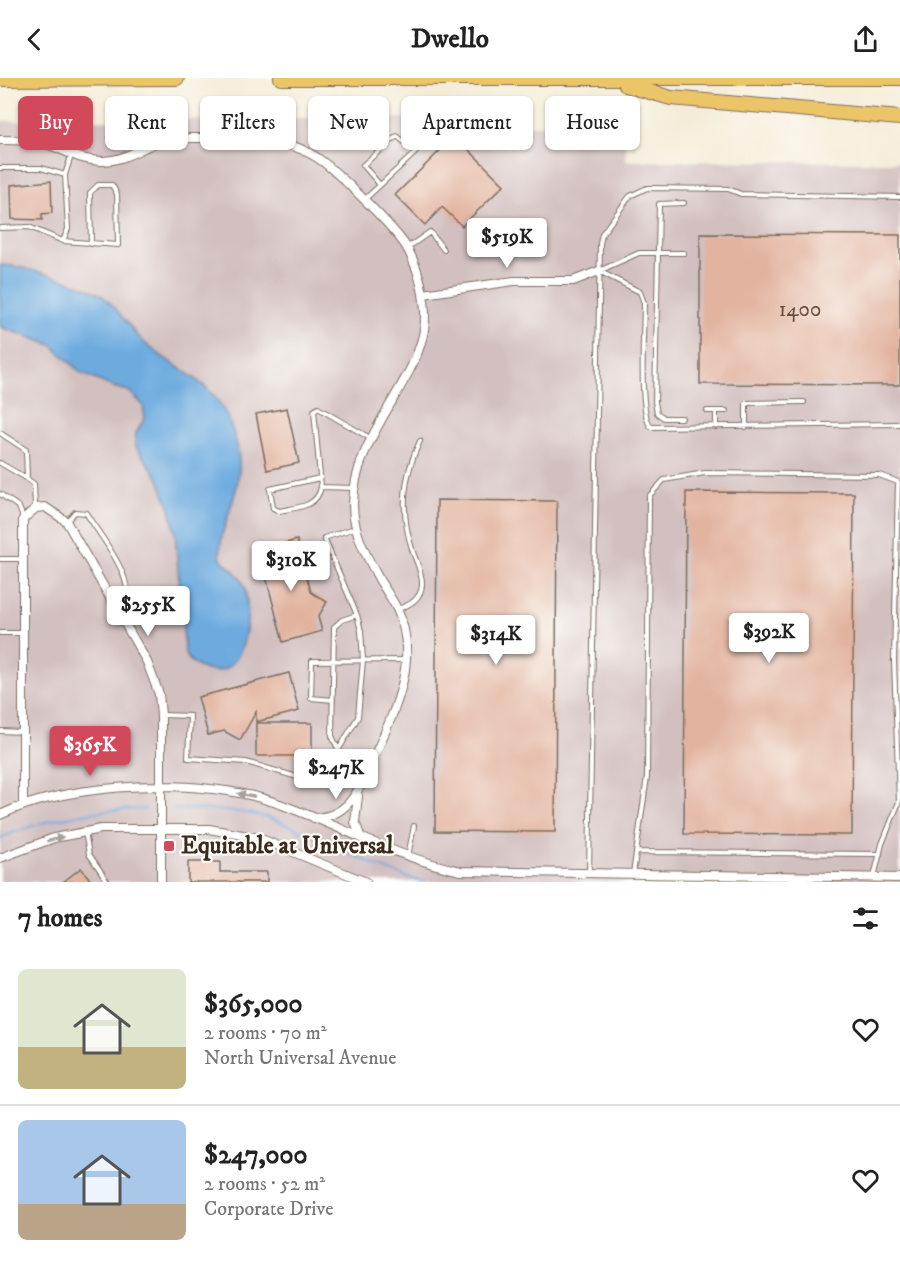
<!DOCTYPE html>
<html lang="en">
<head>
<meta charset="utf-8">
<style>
  :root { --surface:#fff; --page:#f6f6f6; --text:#222; --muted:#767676; --line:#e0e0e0; --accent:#d1495b }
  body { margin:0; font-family:"IM FELL DW Pica",serif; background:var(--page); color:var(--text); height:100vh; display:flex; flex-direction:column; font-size:22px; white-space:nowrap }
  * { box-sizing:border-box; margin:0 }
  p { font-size:20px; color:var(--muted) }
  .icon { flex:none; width:33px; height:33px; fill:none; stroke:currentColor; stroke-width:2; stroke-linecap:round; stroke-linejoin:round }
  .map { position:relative; height:804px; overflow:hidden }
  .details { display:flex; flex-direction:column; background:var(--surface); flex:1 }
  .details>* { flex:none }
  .banner { position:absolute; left:18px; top:18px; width:864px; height:54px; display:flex; gap:12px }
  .price { position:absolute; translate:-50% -51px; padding:0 14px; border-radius:6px; background:#fff; color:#222; font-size:20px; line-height:39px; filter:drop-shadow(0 2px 3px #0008) }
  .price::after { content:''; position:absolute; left:50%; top:36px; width:18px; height:14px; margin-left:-9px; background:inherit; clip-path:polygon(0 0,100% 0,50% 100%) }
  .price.on { background:var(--accent); color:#fff }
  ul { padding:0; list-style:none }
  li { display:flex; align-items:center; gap:18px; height:150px; padding:0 18px }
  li+li { border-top:2px solid var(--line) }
  li span { display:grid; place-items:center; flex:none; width:168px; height:120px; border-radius:9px; color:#555 }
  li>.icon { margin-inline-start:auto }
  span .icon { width:72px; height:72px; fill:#fffc; stroke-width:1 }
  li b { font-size:26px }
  h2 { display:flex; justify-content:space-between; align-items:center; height:72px; padding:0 18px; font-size:26px }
  .pill { padding:0 21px; border-radius:9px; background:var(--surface); box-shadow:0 2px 4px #0004; font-size:21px; line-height:54px }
  .pill.on { background:var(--accent); color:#fff }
  header { display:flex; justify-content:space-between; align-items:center; height:78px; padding:0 18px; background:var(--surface); font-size:27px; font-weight:700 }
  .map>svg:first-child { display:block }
</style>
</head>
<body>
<header><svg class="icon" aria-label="back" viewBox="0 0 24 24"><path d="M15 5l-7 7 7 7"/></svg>Dwello<svg class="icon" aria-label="share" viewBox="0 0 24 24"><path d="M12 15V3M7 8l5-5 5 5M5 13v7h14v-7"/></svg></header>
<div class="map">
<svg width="900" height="804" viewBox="0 0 900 804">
  <rect width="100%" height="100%" fill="#fdfcf7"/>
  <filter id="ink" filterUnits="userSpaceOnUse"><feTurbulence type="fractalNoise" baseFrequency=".0167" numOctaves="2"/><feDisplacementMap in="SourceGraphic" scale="12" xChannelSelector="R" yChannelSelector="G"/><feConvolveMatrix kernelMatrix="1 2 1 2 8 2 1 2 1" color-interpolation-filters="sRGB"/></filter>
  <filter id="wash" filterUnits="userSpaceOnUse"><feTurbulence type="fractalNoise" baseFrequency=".008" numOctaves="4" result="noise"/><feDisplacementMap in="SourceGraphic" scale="24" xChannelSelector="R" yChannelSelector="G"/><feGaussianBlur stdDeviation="1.35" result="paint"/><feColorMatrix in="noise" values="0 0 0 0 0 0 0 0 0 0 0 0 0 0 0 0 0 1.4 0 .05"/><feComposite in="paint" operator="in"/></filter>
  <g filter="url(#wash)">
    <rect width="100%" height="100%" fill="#f4ecd7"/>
    <!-- industrial -->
    <path fill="#d2bfc0" d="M409,40L625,52L626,83L900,84V804H0V43Z"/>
    <!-- water -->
    <path fill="#6dabdf" stroke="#546a7e" stroke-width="1.5" d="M0,187C18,186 90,207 104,219C120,232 130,252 146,266C190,302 222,304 237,368C247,412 219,441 220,479C228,491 242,495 245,511C251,537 247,602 206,592C196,589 190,584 185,576L175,455L170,430L158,399L135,367L136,355L145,340L143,327L129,313L113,309L81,295L52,267L0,249Z"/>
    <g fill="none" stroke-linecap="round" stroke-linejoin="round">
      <!-- stream -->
      <path stroke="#6dabdf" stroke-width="2" d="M173,731C207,732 246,731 278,743C328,762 373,791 424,804
        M0,760C47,740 94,731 145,731"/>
    </g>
    <g id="blocks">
      <!-- building -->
      <path fill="#e2b39f" d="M455,58L504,107L462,148L442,129L425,147L395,117Z
        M51,103L52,135L42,136V142L12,141L11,107Z
        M700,156L900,157V307L700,306Z
        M287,330L299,385L267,392L256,336Z
        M686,414L854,415L852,757L684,756Z
        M437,422L557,423L555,754L435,753Z
        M297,462L311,514L327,524L318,539L322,553L283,564L259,472Z
        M289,595L299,633L256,644V634L240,662L224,653L208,657L198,619Z
        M256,645H312V678H256Z
        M188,784H220V794H267V804H188Z
        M81,790L92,804H63Z"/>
    </g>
  </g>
  <g filter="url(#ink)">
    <use href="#blocks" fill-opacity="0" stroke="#7c6e5f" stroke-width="1.5"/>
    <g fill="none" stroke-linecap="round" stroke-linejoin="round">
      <defs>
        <path id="lane" d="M71,78L65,97L68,151L63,163L118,167L117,116L112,107H98L90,115L91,166
          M0,90H41L65,97
          M365,121L416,74L397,58L363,87L380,107
          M0,150L29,149L63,163
          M407,170L430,154L444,172
          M599,193L640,214L644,225C644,247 638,336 651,349L900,346
          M599,193L639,175H658L659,126L684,125
          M707,333H726
          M716,333V349
          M682,340H664L657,335L655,324L658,175H684
          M746,349V325L804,324
          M0,355L26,372L27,401L34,406L35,429
          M0,385L26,400
          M320,400L270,411L273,430L279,433C297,429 317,430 321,409
          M354,410L321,409L314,333L318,330L370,360
          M0,416L19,429L23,440
          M67,443L75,434L86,435C103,463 142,505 122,539
          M0,481H22
          M398,531C410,527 421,521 422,507C423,495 415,482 412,471C400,433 403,399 420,363
          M0,555H23
          M333,622L311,620L312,583L404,582
          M162,637L190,638L188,680L246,684L311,703L323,698L358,639L363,582L361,553L357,537L324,460L355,450
          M0,653L22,654
          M338,671L332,658L334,549L342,542L357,537
          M85,754L89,776L108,804
          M636,774L880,776
          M408,778L414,748
          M589,796L600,166L602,156L630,118L647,110L728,111L741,116L900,119
          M633,796L647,699L649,418L664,402L705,395L879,397L898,404L894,583L899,724L882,766L874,799"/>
        <path id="street" d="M0,62C17,62 33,62 49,67C67,73 81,83 101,83C122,84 138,71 158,64C173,59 190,60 207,60C249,59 292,58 327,87C346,103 395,150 407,170C421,195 430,233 422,261C416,284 403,304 391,325C372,358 354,387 353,426C353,455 367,479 380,503C386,512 392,521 397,531C422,584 391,640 370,688C357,716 347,739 314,740
          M423,216L514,203H573L599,193
          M358,718L355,744L361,760
          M23,726V441L36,430L45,429L66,443L147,584L159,616L161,637V804
          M0,737C70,703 204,699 277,725C339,747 396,780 461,793L900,800
          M0,780L54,760L101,751H209L259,760L366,804"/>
        <path id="highway" d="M281,0H900
          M0,1L177,0
          M626,7L671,20L900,40"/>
      </defs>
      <!-- lane casing -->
      <use href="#lane" stroke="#7c6e5f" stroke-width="6"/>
      <!-- street casing -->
      <use href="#street" stroke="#7c6e5f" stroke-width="10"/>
      <!-- highway casing -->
      <use href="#highway" stroke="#7c6e5f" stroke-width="16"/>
      <!-- lane -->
      <use href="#lane" stroke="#fff" stroke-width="4"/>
      <!-- street -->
      <use href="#street" stroke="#fff" stroke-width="8"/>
      <!-- highway -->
      <use href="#highway" stroke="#edc569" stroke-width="14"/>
    </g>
    <!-- one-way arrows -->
    <defs><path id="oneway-solid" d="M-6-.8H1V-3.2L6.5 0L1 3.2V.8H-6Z" transform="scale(1.5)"/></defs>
    <g fill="#a79f9a">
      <use href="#oneway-solid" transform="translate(246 717) rotate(-169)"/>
      <use href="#oneway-solid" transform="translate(55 761) rotate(-15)"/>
    </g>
  </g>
  <!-- markers -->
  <rect fill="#d1495b" stroke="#fdfcf7" stroke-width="2" x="163" y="762" width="12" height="12" rx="3"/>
  <g text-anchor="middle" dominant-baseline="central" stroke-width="4.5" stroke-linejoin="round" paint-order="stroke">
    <!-- number labels -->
    <g font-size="21" fill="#654c3e">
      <text x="800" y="232">1400</text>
    </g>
    <!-- poi labels -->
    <g font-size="24" font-weight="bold" fill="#3b2a1e" stroke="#fdfcf7" text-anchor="start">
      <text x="181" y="768">Equitable at Universal</text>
    </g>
  </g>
</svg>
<b class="price" style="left:507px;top:191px">$519K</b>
<b class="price" style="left:291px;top:514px">$310K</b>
<b class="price" style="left:148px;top:559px">$255K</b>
<b class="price" style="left:769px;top:586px">$392K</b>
<b class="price" style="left:496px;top:588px">$314K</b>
<b class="price on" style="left:90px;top:699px">$365K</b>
<b class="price" style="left:336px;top:722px">$247K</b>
<div class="banner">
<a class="pill on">Buy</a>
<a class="pill">Rent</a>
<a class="pill">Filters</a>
<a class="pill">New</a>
<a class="pill">Apartment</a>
<a class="pill">House</a>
</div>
</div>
<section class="details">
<h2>7 homes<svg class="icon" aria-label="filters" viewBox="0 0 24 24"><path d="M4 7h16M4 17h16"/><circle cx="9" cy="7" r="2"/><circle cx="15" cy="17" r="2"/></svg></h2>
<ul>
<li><span style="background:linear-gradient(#dfe7d0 65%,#c2b280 0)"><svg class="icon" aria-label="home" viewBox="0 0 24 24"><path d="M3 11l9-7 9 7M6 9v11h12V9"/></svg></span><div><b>$365,000</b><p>2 rooms · 70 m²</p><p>North Universal Avenue</p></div><svg class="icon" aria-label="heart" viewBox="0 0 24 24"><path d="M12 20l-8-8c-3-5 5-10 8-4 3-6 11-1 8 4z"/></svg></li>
<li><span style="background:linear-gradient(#a9c7e8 70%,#b9a48a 0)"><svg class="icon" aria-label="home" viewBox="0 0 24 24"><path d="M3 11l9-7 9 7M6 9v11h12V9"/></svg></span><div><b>$247,000</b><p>2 rooms · 52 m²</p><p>Corporate Drive</p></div><svg class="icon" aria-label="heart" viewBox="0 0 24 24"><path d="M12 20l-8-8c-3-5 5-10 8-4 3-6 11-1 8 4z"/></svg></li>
</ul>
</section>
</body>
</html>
